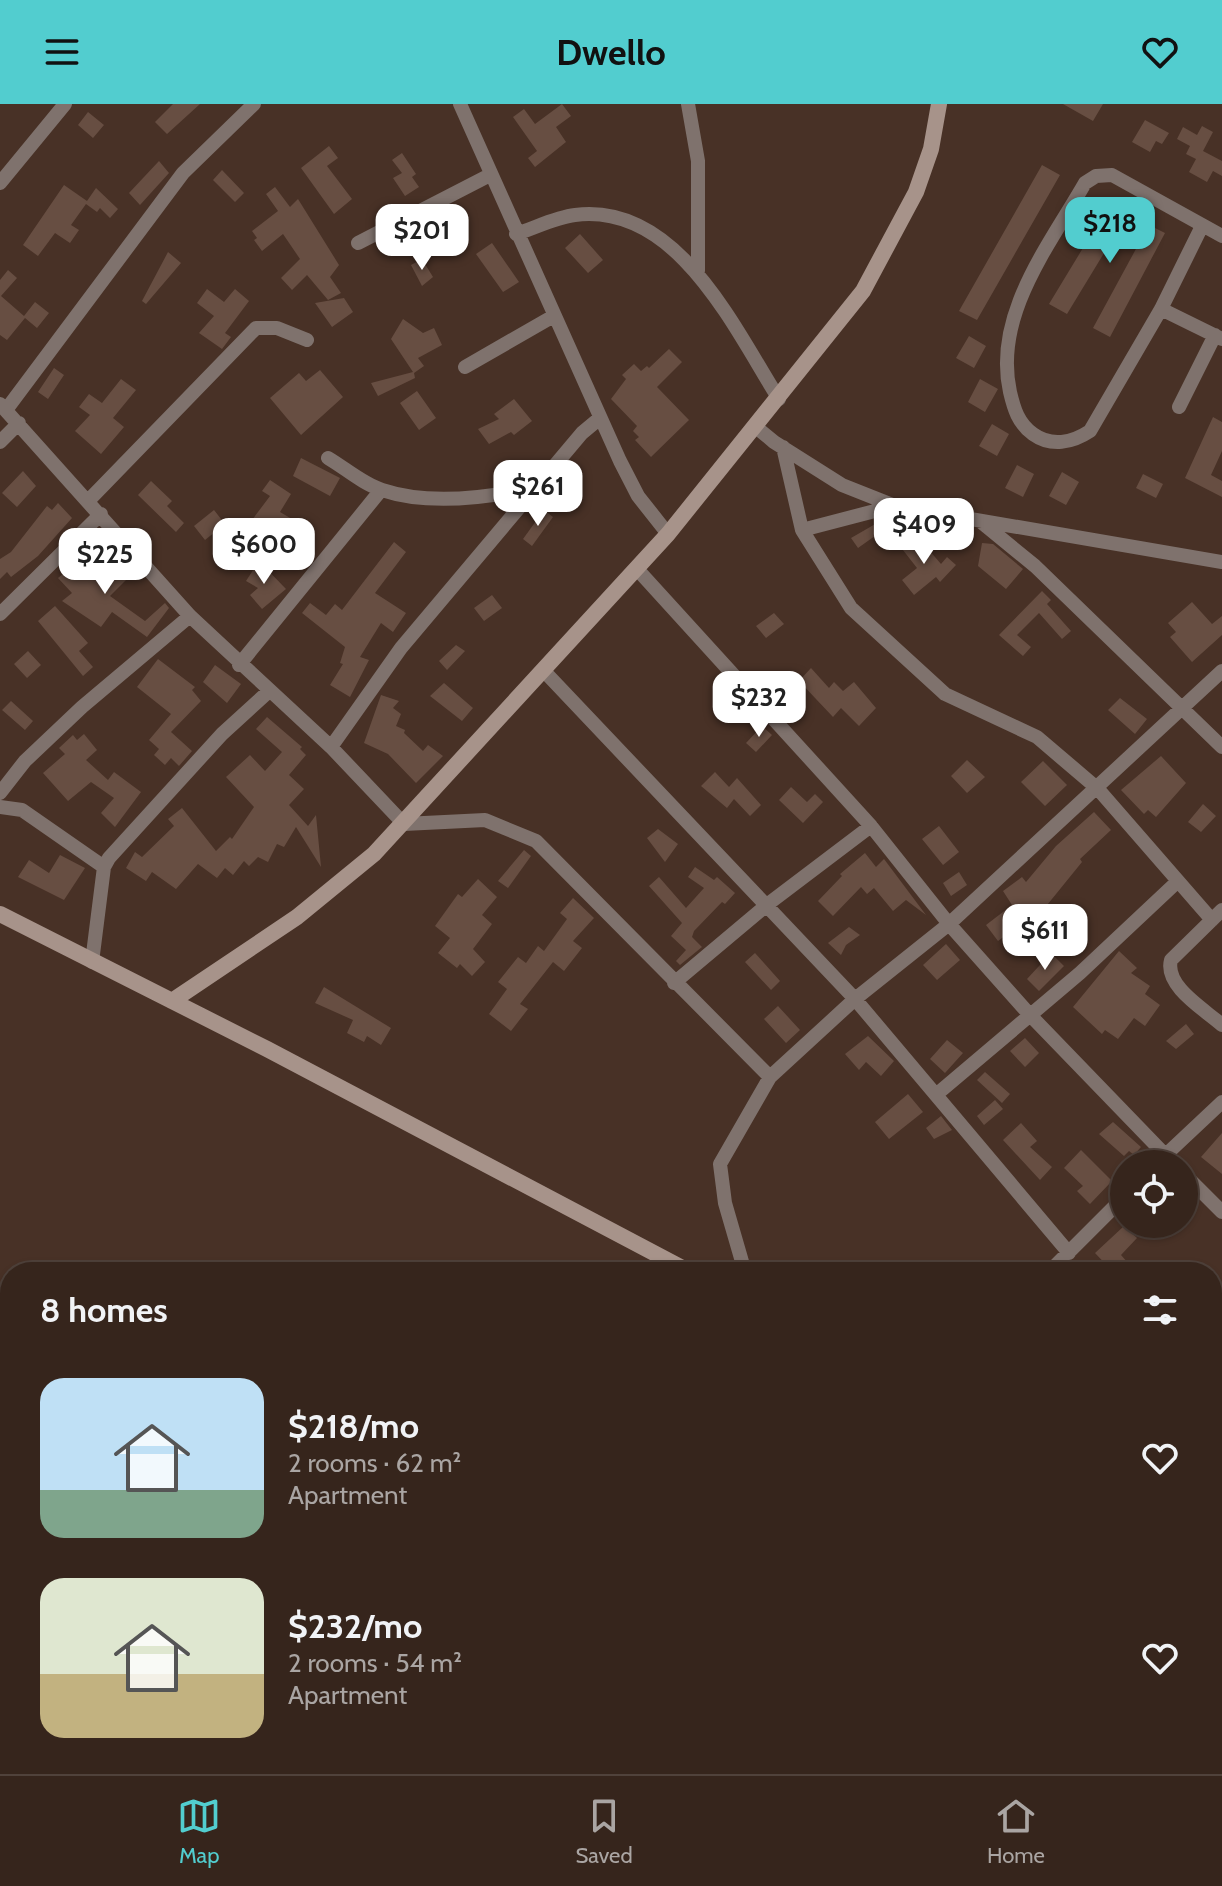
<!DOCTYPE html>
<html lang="en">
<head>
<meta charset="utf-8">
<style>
  :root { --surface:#36251c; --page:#3d2d25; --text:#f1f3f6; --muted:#aaa5a3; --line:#50423b; --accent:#52cdcf }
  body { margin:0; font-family:Cabin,sans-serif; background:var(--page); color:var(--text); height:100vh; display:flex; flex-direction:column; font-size:30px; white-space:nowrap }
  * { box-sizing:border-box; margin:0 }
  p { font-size:26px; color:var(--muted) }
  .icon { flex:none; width:44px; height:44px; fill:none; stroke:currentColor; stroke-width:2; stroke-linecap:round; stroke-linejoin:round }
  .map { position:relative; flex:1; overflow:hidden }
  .drawer { position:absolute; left:0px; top:1158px; width:1222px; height:512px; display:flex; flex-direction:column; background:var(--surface); border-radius:32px 32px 0 0; box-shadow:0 2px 6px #0004,0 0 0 2px var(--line) }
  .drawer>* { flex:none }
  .fabs { position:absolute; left:1110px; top:1046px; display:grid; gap:16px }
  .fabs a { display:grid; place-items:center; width:88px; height:88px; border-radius:50%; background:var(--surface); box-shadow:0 2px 6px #0004,0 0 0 2px var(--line); font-size:40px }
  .price { position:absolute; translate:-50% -68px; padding:0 18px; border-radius:16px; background:#fff; color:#222; font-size:26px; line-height:52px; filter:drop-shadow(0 2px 4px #0008) }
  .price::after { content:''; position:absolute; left:50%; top:48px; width:24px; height:18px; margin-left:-12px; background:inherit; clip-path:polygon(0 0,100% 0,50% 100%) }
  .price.selected { background:var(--accent); color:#111 }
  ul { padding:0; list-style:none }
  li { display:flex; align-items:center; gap:24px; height:200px; padding:0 40px }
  li span { display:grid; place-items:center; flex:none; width:224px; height:160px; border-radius:24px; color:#555 }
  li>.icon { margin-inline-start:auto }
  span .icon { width:96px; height:96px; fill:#fffc; stroke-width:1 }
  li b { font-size:34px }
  h2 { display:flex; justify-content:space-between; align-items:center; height:96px; padding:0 40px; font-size:34px }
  header { display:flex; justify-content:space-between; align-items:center; height:104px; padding:0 40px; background:var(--accent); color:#111; font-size:36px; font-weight:700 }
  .dock { display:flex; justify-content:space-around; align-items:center; height:112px; border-top:2px solid var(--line); background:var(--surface); font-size:22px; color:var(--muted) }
  .dock a { display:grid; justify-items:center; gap:4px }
  .dock .selected { color:var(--accent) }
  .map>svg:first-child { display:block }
</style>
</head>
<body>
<header><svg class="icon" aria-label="menu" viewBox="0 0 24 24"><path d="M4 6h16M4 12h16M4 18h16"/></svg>Dwello<svg class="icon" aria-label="heart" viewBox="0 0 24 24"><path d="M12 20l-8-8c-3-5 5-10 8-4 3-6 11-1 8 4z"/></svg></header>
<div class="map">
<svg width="1222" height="1670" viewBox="0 0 1222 1670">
  <rect width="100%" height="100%" fill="#483126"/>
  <!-- building -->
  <path fill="#674e42" d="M173,0H200L167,30L155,18Z
    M562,0L571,12L556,23L566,38L535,63L528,54L537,47L513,13L524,5L535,20Z
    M1063,0H1103L1093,17Z
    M88,8L104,21L93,34L78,21Z
    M1145,16L1169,29L1162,40L1156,37L1150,48L1132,38Z
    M1202,22L1213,28L1203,47L1222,57V72L1213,67L1207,78L1189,68L1196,55L1186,50L1190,42L1177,35L1183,23L1197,31Z
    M329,42L338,54L327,62L352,95L334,110L301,64Z
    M402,49L416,70L412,73L419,83L405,92L393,74L402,69L392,56Z
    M159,57L169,69L140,101L129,89Z
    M1042,61L1060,71L977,216L959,207Z
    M222,66L244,89L235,98L213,76Z
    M64,81L87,97L96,84L118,105L110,114L100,104L97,108L86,100L71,121L79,126L70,139L55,129L38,152L23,141Z
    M275,83L290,103L298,95L339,161L330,173L341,189L328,196L307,171L292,186L281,174L300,155L283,130L262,147L254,136L257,134L252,127L278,107L266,90Z
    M1109,101L1165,129L1110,233L1093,224L1137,143L1115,131L1067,210L1049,200Z
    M580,130L603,156L588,169L565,144Z
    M492,139L519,178L503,188L476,150Z
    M168,148L181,159L146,200L142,197Z
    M422,155L433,173L422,182L411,161Z
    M8,166L17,174L1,192L24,212L35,198L49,209L37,224L25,214L7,236L0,231V176Z
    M207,185L224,198L235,185L249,197L225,229L231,233L222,245L199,229L214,212L197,199Z
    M344,194L353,208L332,223L315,199Z
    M403,215L423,229L434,224L442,241L418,254L424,262L414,269L415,274L378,292L371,279L413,268L391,235Z
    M969,232L986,242L974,264L956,254Z
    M669,245L682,258L657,283L689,316L651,353L635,336L639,333L633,327L637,322L611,295L626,275L622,271L634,260L641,267L647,262L649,264Z
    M54,264L64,271L48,295L38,288Z
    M320,266L343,293L301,331L270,294L299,269L306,277Z
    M121,275L136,286L113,314L124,323L101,350L75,327L90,311L79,303L89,290L102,299Z
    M980,275L998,285L985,308L968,298Z
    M417,287L436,314L419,326L400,299Z
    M514,295L532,317L514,331L511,328L489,340L478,325L499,315L494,310Z
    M1213,313L1222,318V347L1211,371L1222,377V393L1185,374Z
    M992,320L1009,330L997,352L979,342Z
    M301,354L340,374L330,392L293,372Z
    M1017,361L1034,370L1023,393L1005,384Z
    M23,367L36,382L17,403L2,389Z
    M1062,368L1079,378L1066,401L1049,392Z
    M1143,370L1163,380L1156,394L1136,384Z
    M270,376L291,390L280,408L302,421L288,445L246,424L270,392L262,387Z
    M151,377L172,397L167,402L184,419L176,428L138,391Z
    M58,399L72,414L38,452L11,473L7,468L0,475V455L11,448L47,402L52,406Z
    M214,406L225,420L205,436L194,422Z
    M544,406L553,413L532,442L523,435Z
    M884,415L889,422L858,444L851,434Z
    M909,433L917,443L923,439L941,460L947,453L956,461L940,478L936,473L914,491L902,476L917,464L899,441Z
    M394,438L406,448L375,489L406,509L393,528L381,519L360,553L369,556L350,593L330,581L343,560L340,559L345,543L302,509L310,499L326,511L335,500L342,506Z
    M982,439L993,440L1023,465L1006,485L978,462Z
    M114,454L123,463L128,458L136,466L110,492L145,517L165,499L169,504L147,533L112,508L101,523L62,497L72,489L58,474L76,459L92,476Z
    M259,457L286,485L262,505L250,491L258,484L246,477Z
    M1042,487L1051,496L1047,500L1071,527L1062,535L1039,509L1017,531L1031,543L1023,552L999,531Z
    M492,491L502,504L484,517L474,504Z
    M1192,498L1212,520L1222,512V531L1192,558L1170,533L1176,528L1168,519Z
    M55,502L88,539L79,547L93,563L83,572L38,517Z
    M774,509L784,520L766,534L756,522Z
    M456,541L465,547L447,566L439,557Z
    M28,547L41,561L27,574L14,560Z
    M158,555L195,583L192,586L201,597L171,628L192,647L179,662L171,654L165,661L154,651L159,645L149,636L171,610L137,583Z
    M215,561L241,580L227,599L203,578Z
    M811,564L829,584L834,578L843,587L854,578L876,604L859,622L841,604L833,613L799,577Z
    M444,579L473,604L462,617L430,592Z
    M381,591L399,597L393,604L401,610L396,622L405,626L404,629L423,647L428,641L443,652L416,679L388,650L364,639Z
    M1120,594L1147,615L1135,630L1108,606Z
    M11,597L33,617L25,626L2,606Z
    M267,613L302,643L300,645L306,651L289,671L304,685L289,701L308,722L316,711L321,763L296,723L284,743L277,740L268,758L258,753L249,762L244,757L233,771L225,764L217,774L198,760L176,785L152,768L146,777L126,764L135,748L142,753L174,722L168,715L182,704L216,747L230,733L232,735L254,703L226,673L250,651L265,667L282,648L256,625Z
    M762,622L772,631L756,648L746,639Z
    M84,630L97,646L86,656L108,676L114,668L141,688L115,723L101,709L114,694L91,678L68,697L43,669L65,650L59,644L73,631L77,636Z
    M1161,652L1186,679L1156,713L1148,706L1144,710L1121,686Z
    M967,656L985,673L967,689L951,672Z
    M1043,657L1067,681L1045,702L1021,678Z
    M715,668L729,683L737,674L761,701L750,712L734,695L727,704L701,682Z
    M791,683L807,698L815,690L823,698L803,719L779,696Z
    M1203,700L1216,712L1201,728L1188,718Z
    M1094,708L1111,726L1080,755L1082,758L1039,811L1037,808L998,837L986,821L1012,801L1003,787L1022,773L1026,778L1056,742Z
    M939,722L959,748L943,761L922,735Z
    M658,725L678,740L665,758L647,734Z
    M524,746L531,752L508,784L498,777Z
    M865,749L876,763L884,755L926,811L906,796L893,807L874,784L867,790L861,783L833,812L818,797L842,772L840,770Z
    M60,751L85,764L64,796L18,773L29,756L49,769Z
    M695,763L714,776L717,773L735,789L725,800L722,798L694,827L692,833L702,843L680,861L676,857L686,846L671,832L682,819L649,782L659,773L686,804L704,784L688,773Z
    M959,768L967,781L951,792L943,779Z
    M478,775L497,793L482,811L492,820L473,845L485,858L472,872L460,860L457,864L438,849L450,834L435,822L458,790L462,793Z
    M573,794L594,814L573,837L582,844L564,867L553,858L520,900L528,905L511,927L489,910L507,885L498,878L518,853L526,859L538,842L544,847L567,815L560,809Z
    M849,823L860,831L846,841L841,851L828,839Z
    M946,840L960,856L937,876L923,861Z
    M1119,847L1137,864L1131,869L1150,882L1145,890L1160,901L1145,922L1134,914L1118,935L1105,926L1102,930L1073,903Z
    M755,849L780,877L771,886L745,858Z
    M1051,849L1064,862L1039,887L1027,875Z
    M324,883L391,924L381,941L367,932L364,938L347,929L353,916L315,899Z
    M778,902L800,926L786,939L764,915Z
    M1186,920L1194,930L1176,945L1166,937Z
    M868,932L894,957L881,972L866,958L859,966L845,950Z
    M1025,934L1039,949L1025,963L1010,947Z
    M947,936L963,949L945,969L930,955Z
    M985,968L1010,990L1002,999L977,976Z
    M908,990L923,1008L889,1035L875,1018Z
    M995,996L1003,1005L984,1021L977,1012Z
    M941,1012L952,1026L934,1035L926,1024Z
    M1113,1018L1141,1043L1134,1051L1129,1047L1124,1052L1099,1030Z
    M1021,1019L1037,1037L1030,1043L1052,1063L1040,1076L1003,1036Z
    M1222,1029V1070L1201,1053Z
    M1081,1046L1112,1077L1090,1100L1077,1087L1083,1082L1064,1064Z
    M1124,1122L1137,1134L1121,1151L1136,1168H1113L1095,1149Z"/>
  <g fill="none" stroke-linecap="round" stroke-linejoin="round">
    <!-- street -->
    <path stroke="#7f726d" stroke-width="14" d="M460,0L620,357L638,392L668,430
      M688,0L698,57V167
      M0,79L65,0
      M1202,122L1161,205L1090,327C1072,339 1051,343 1033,330C1018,319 1014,305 1010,288C993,211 1049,142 1085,79L1096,72L1112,71L1222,132
      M516,130C535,124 556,113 575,111C677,98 734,224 779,295
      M358,139L490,71
      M1161,205L1222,235
      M465,263L552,213
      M0,300L190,512L331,643L404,720L485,716L536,737L770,973L855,895L949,820L1222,567
      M1179,303L1215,231
      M6,306L183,69L254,0
      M756,323L774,338L842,381L895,402L1222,458
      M0,338L19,319
      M783,343L802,426L851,504L945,590L1037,633L1098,685L1212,816
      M328,354C345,364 363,380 382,386C430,402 488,394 536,383
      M89,396L256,224H277L307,236
      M980,417L1035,462L1222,643
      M802,426L894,402
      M637,465L871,722L949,820L1029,910L1174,1060
      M0,510L101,410
      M239,561L381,386
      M544,567L855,895L1069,1149
      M331,643L401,544L582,329L600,314
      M0,689L25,657L82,603L190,512
      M0,703L22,706L104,763
      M1222,806L1171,856C1164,882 1204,905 1222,921
      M92,858L104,763L109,754L222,630L268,588
      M674,879L768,800L871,722
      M937,990L1080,869L1178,777
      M1156,1060L1222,998
      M1184,1070L1222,1108
      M745,1168L725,1099L720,1060L770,973
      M1049,1168L1124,1093
      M1212,1263L1222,1253
      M1212,1340L1222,1349"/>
    <!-- secondary -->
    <path stroke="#a7938a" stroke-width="16" d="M0,810L267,945L690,1168
      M172,897L297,813L374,750L668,430L863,187L916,88L931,45L939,0
      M1212,1450L1222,1454"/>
  </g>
</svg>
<div class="fabs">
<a><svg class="icon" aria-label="locate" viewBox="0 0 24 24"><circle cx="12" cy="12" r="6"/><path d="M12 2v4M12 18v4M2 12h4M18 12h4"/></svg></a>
</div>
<b class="price selected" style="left:1110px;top:161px">$218</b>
<b class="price" style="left:422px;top:168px">$201</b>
<b class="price" style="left:538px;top:424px">$261</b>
<b class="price" style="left:924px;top:462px">$409</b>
<b class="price" style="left:264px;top:482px">$600</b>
<b class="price" style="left:105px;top:492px">$225</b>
<b class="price" style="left:759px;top:635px">$232</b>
<b class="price" style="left:1045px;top:868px">$611</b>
<section class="drawer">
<h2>8 homes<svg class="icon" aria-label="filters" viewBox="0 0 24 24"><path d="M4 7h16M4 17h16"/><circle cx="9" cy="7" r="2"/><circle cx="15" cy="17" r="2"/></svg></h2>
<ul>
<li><span style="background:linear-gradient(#bfe0f5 70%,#7fa58c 0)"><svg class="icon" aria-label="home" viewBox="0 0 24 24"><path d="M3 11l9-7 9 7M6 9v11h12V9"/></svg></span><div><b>$218/mo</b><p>2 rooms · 62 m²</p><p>Apartment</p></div><svg class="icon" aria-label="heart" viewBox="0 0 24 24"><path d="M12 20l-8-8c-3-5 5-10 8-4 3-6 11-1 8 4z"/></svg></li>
<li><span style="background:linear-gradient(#dfe7d0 60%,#c2b280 0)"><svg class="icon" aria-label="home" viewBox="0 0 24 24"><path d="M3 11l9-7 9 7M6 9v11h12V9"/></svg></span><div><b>$232/mo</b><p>2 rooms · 54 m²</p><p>Apartment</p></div><svg class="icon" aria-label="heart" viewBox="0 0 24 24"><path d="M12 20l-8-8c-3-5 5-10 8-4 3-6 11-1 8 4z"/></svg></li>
</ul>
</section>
</div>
<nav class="dock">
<a class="selected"><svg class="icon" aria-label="map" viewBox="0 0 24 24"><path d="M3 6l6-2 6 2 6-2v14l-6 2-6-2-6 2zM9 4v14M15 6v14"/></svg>Map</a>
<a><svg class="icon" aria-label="saved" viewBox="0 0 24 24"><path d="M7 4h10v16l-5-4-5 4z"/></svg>Saved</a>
<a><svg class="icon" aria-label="home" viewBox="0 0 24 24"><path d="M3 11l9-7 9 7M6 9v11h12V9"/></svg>Home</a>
</nav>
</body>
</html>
